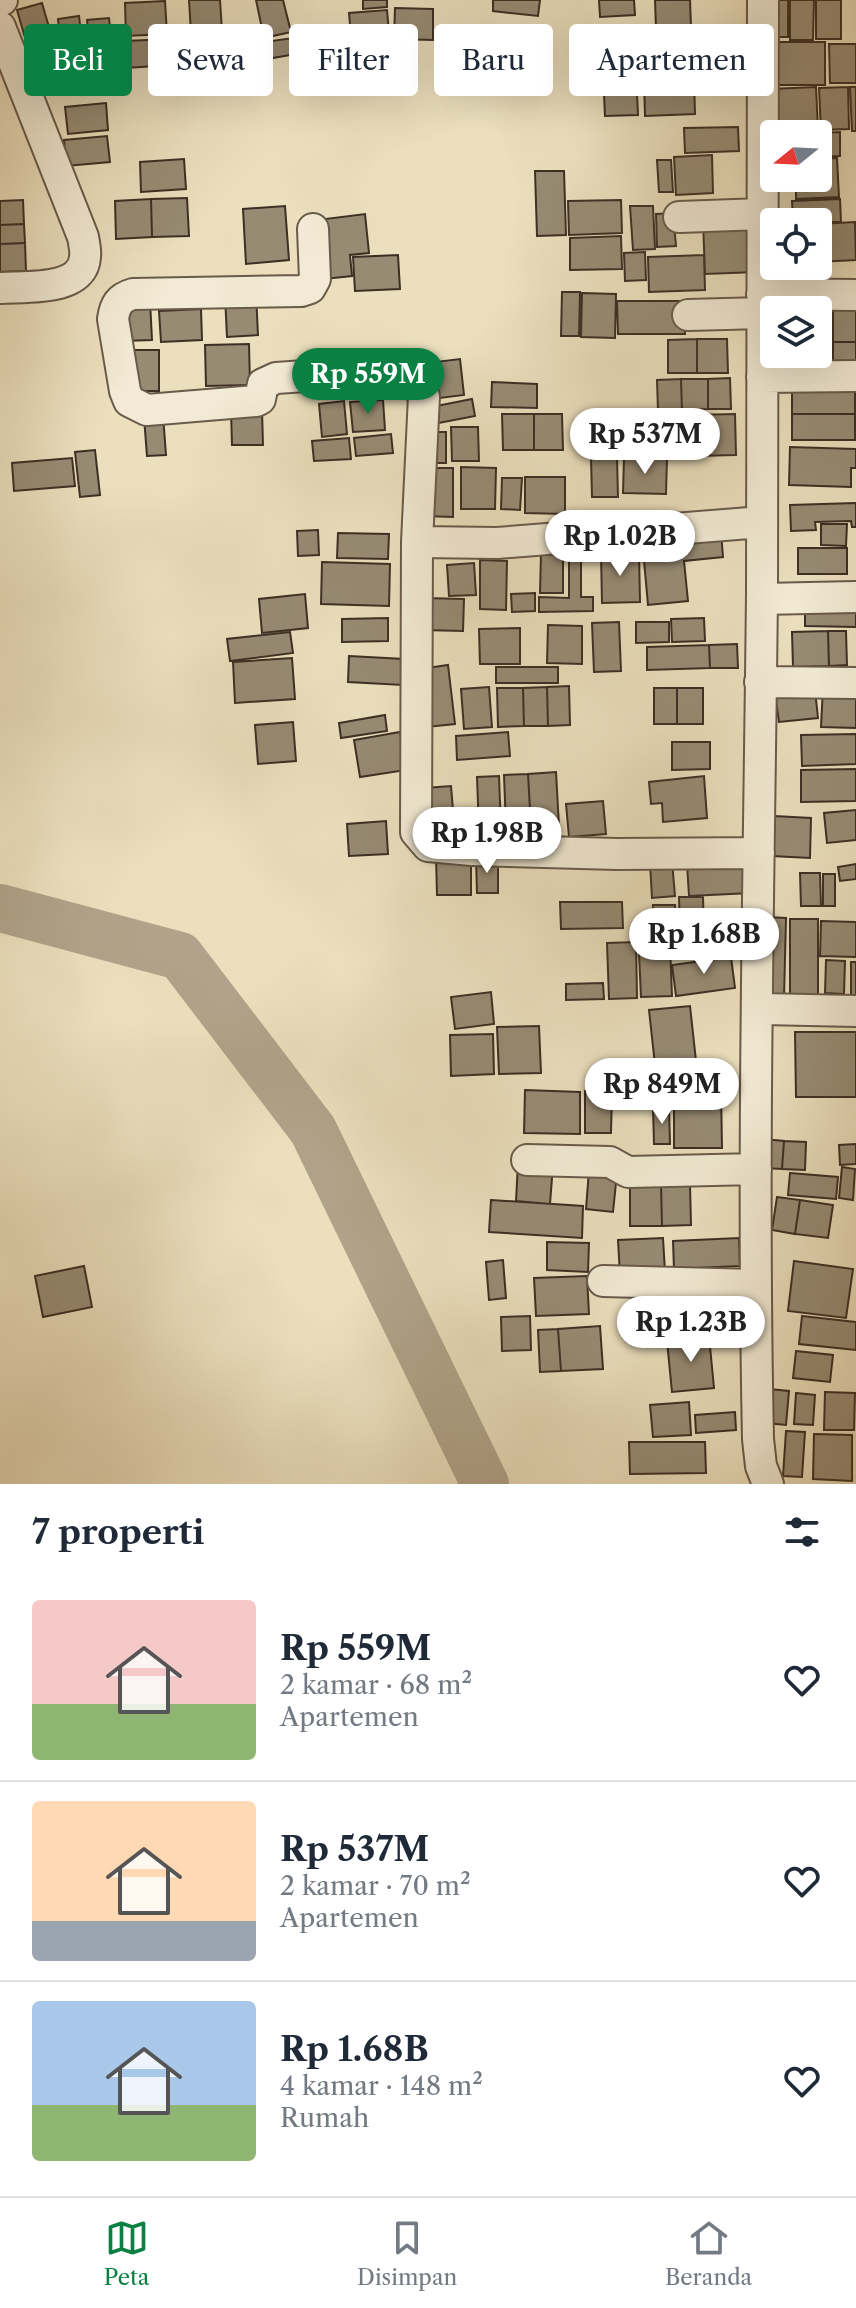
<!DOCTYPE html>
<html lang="id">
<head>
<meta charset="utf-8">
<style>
  :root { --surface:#fff; --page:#f2f2f3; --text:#1f2937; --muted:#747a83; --line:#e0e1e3; --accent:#0b8043 }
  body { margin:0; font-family:"Libre Caslon Text",serif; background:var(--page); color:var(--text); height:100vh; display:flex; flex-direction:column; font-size:30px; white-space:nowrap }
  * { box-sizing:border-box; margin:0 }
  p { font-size:26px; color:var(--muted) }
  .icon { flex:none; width:44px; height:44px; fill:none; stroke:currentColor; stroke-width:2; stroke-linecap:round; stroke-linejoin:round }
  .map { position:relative; height:1484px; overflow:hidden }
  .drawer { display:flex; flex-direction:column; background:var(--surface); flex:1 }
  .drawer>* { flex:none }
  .guide { position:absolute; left:24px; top:24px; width:808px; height:72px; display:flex; gap:16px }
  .needle { width:52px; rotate:252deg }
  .tools { position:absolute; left:760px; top:120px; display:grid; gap:16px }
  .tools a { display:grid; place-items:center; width:72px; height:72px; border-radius:8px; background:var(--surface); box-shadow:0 8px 32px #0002; font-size:40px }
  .price { position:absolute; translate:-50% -68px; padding:0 18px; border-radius:28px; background:#fff; color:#222; font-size:26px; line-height:52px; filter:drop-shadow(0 2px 4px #0008) }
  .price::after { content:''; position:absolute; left:50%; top:48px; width:24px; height:18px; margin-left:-12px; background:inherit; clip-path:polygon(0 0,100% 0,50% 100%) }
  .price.on { background:var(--accent); color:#fff }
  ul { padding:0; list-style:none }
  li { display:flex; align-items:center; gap:24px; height:200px; padding:0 32px }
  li+li { border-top:2px solid var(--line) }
  li span { display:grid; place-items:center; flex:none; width:224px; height:160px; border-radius:8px; color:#555 }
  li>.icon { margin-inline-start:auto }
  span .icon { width:96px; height:96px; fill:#fffc; stroke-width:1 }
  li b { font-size:34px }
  h2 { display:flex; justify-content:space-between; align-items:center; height:96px; padding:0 32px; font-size:34px }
  .pill { padding:0 28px; border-radius:8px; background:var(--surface); box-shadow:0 8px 32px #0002; font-size:28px; line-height:72px }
  .pill.on { background:var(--accent); color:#fff }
  .menu { display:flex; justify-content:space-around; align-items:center; height:112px; border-top:2px solid var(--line); background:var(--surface); font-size:22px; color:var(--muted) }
  .menu a { display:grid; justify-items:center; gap:4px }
  .menu .on { color:var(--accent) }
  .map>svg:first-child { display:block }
</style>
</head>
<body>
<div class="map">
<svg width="856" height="1484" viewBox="0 0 856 1484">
  <rect width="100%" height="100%" fill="#ebdfbd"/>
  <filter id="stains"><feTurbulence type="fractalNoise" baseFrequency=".0025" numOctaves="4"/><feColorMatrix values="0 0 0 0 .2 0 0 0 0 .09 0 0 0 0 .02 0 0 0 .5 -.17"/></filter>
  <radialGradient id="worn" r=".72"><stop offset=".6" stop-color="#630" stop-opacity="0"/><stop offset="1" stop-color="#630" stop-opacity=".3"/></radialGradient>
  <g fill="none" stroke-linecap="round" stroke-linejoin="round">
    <!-- river -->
    <path stroke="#b0a389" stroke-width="48" d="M0,908L180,956L313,1130L485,1484"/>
  </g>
  <!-- building -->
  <path fill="#978b74" stroke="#3d2f24" stroke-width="2" d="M189,0H220L222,31L191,33Z
    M256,0H283L291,32L264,38Z
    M363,0H387V7L363,9Z
    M493,0H540L538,16L493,11Z
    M599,0H634L635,15L600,17Z
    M655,0H690L691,27L656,28Z
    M768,0H788V37H768Z
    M790,0H814L813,40H790Z
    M816,0H841V39H816Z
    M165,1L167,34L126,36L125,3Z
    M42,3L53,41L28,48L17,10Z
    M395,8L433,9V40L394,39Z
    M387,10L389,33L351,36L349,13Z
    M79,16L86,75L64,78L58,19Z
    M109,18L115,72L93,74L87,20Z
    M726,30L727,63L683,65L681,32Z
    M222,38L224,65L195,66L193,40Z
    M293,38L296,54L267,59L264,42Z
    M170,39L171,65L126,68L125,41Z
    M770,42H825V85H770Z
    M829,44H856V83H830Z
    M636,71L638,115L605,116L603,72Z
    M694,78L695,114L645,116L644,80Z
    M816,87L818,130L772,132L770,89Z
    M848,87L849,129L821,130L819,88Z
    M850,87H856V131H852Z
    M106,103L108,130L68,134L65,107Z
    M738,127L739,151L685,153L684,128Z
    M840,132V156L818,157V134H795Z
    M107,136L110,162L66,166L64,140Z
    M712,155L713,193L676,195L674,157Z
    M837,158L839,197L796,199V178H818V159Z
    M184,159L186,189L141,192L140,162Z
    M657,160H671L673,192H659Z
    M535,171H564L566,235L537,236Z
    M187,198L189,236L152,237L151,199Z
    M151,199L152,237L116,239L115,201Z
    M840,199L841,222H793L792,201Z
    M23,200L24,224L0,225V201Z
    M621,200L622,233L569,235L568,201Z
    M285,206L289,260L246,264L243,209Z
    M630,206H653L655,249L633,250Z
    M673,213L676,246L657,247L656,214Z
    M365,214L369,253L350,255L352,276L324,279L317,220Z
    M755,219L756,272L705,274L703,221Z
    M855,222L856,260L818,262V224Z
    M24,224L25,243L0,244V225Z
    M621,236L622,269L570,270V238Z
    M25,243L26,271L0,272V244Z
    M645,252L646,280L625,281L624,253Z
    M398,255L400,289L355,291L353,257Z
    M704,255L705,290L649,292L648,257Z
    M562,292H580L579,336H561Z
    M582,293L616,294L615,338L581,337Z
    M256,294L258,335L227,337L225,296Z
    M150,301L152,340L123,341L121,303Z
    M617,301H685V334H618Z
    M833,303H856V342H833Z
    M201,309L202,340L161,342L159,311Z
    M818,335H828V371H796L795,354H818Z
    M697,339H727L728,373H697Z
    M697,339V373H668V340Z
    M833,342H856V372L833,373Z
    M249,344L250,385L206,386L205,345Z
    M132,350H159V391H133Z
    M460,359L464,395L432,399L427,363Z
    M386,374L388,395L344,398L343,377Z
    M730,378L731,409H708V379Z
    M681,379H708V409L682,410Z
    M681,379L682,410L658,411L657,380Z
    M492,382L537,384V408L491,407Z
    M792,383H855V414H792Z
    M472,399L475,416L428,425L426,408Z
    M383,400L385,430L353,432L350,402Z
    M344,401L347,434L322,437L319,404Z
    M231,410H262L263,445H232Z
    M502,414H534V450H503Z
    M534,414H562L563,450H534Z
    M735,414L736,455L696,456L695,415Z
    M792,414H855V440H792Z
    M163,415L166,455L147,456L144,417Z
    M691,416V455H667V417Z
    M623,423L663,424V453L622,452Z
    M451,427H478L479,461H452Z
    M424,432H446V463H423Z
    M391,434L393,453L356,456L354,438Z
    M349,438L351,459L314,461L312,441Z
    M790,447L856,449V468H851V487L789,485Z
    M95,450L100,495L80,497L75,452Z
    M617,457L618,497H592L591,458Z
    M624,457L667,458L666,494L623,493Z
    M72,458L75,486L14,491L12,463Z
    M461,467L496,468L495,509H461Z
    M424,468H453V517L424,516Z
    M525,477H565V514L525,513Z
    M502,478H522L520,510L501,509Z
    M856,503V527H852L851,521L815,522L816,530L791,531L790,505Z
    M821,524H847L846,546L821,545Z
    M318,530L319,555L298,556L297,531Z
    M721,532L723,557L684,561L688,601L648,605L642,538Z
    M338,533L389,534L388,559L337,558Z
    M798,548H847V574H798Z
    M541,553H563V593H540Z
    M639,553L640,602L602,603L601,554Z
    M569,554H581V597H593V611L539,612V597L569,598Z
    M480,560L507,561L506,610L480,609Z
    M322,562L390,564L389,606L321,604Z
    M474,563L476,595L449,596L447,565Z
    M535,593V611L512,612L511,594Z
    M305,594L308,628L262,633L259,599Z
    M424,598L464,599L463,631L422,630Z
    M805,604L856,605V627L805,626Z
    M388,618V641L342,642V619Z
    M704,618L705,641L672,642L671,619Z
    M619,622L621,671L594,672L592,623Z
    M636,622H669V642L636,643Z
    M548,625L582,626V664L547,663Z
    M520,628V664H480L479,629Z
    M828,631H846L847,665L829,666Z
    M828,631L829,666L793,667L792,632Z
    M290,632L293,653L230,661L227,639Z
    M737,644L738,668H710L709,645Z
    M709,645L710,668L647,670V647Z
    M349,656L404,659L403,685L348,682Z
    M292,658L295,699L235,703L233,662Z
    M448,665L455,724L427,727L420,669Z
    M496,667H558V683H496Z
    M569,686L570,725L548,726L547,687Z
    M489,687L492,727L464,729L461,689Z
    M547,687L548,726H524L523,688Z
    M823,687L856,689V728L821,727Z
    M497,688H523L524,726L498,727Z
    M654,688H677V724H654Z
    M677,688H703V724H677Z
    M815,690L818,718L779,722L775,694Z
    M385,715L387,731L341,738L339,723Z
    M293,722L296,761L258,764L255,725Z
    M400,732L406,770L360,777L354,740Z
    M508,732L510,756L457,760L456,736Z
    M856,734V764L802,766L801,735Z
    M672,742H710V769L672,770Z
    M856,769V801L801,802V770Z
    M556,772L559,826L531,827L528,774Z
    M528,774L531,827L506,828L504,775Z
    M499,776L501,829L479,830L477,777Z
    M704,776L707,818L663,822L662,803L651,804L649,782Z
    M451,786L455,834L429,836L425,788Z
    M603,801L606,834L569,837L566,804Z
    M856,810V840L827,843L824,813Z
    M774,816L811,818L810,858L772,856Z
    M386,821L388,854L349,856L347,824Z
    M436,856H471V895H437Z
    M476,857H498V893H477Z
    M672,861L675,896L652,898L650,863Z
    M750,861L751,893L689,896L687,864Z
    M856,864V879L840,881L838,867Z
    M800,873H820L821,906H801Z
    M823,874H835V906H823Z
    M679,897H703L704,930H680Z
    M560,902H622L623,928L561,929Z
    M653,905H675L676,936H654Z
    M740,912L741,934L711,936L710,913Z
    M767,917L786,918L784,998H764Z
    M790,919H818V998L790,997Z
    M821,921L856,922V957L820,956Z
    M636,942L637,998L609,999L607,943Z
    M654,945H670L672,996L641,997L639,953H654Z
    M731,957L735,988L676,996L672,965Z
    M826,960L845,961L844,994L825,993Z
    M851,962H856V996H851Z
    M603,983L604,999L566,1000V984Z
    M491,992L494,1024L455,1029L451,997Z
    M690,1006L697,1070L656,1074L649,1010Z
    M539,1026L541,1073L499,1074L497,1027Z
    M795,1032H856V1097H796Z
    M493,1034L494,1074L451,1076L450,1035Z
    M674,1089H721L722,1148H674Z
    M525,1090L580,1092V1134L524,1133Z
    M585,1091H612L611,1133H585Z
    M653,1107H669L670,1144H654Z
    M763,1139L784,1141L782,1169L761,1168Z
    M784,1141L806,1142L805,1170L782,1169Z
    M856,1144V1164L840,1165L839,1145Z
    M518,1163L553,1165L550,1204L516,1201Z
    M842,1167L855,1169L853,1200L839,1198Z
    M589,1170L617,1173L613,1212L586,1209Z
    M790,1173L838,1177L836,1199L788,1195Z
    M690,1184L691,1225L662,1226L661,1185Z
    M630,1185H661L662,1226H630Z
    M777,1197L800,1200L795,1234L772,1230Z
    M491,1200L583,1206L582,1238L489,1232Z
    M800,1200L833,1205L828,1238L795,1234Z
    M663,1238L665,1272L620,1275L618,1240Z
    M739,1238L740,1266L674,1269L673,1241Z
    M547,1242L589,1243L588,1272L547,1270Z
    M503,1260L506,1298L489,1300L486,1262Z
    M794,1261L853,1269L846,1318L788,1311Z
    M84,1266L92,1307L43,1317L35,1276Z
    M587,1276L589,1314L536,1316L534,1278Z
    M687,1291H740V1325L687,1326Z
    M530,1316L531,1350L502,1351L501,1317Z
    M802,1316L856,1322V1350L799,1344Z
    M600,1326L603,1369L561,1371L558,1329Z
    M558,1329L561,1371L540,1372L538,1330Z
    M709,1336L714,1388L672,1392L667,1341Z
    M796,1351L833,1355L830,1382L793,1378Z
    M769,1389L789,1391L786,1425L766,1423Z
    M825,1392L855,1393L854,1430H824Z
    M796,1393L815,1395L813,1425L794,1424Z
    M689,1402L691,1435L653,1437L650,1405Z
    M735,1412L736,1430L696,1433L695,1415Z
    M786,1431L805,1432L802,1477L783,1476Z
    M814,1434L852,1435V1481L813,1479Z
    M629,1442H705L706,1473L630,1474Z"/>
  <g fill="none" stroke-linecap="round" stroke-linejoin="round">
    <defs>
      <path id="minor" d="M0,0H2
        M763,0C763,198 764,396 762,593C759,875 752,1157 758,1439L761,1466L768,1484
        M0,27L83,237C84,243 86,251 85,257C83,292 25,286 0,288
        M679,217L762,214
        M313,229L315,279L310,288L301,291L133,294C119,298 115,305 113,319L125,391L129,401L147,410L256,401L260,399L263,384L276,378L393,370L411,378L424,396L417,542
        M762,294L856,295
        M688,315L762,313
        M762,377L856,376
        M762,599L856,597
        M760,682L856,683
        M759,853L617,854L472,850L428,846L416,832L417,542L497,543L762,522
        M758,1009L856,1011
        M527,1160L610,1162L628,1172L756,1169
        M603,1281L755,1285"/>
    </defs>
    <!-- minor casing -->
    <use href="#minor" stroke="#685b4a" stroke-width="34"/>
    <!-- minor -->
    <use href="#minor" stroke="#f2ead4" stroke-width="30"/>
  </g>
  <rect width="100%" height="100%" filter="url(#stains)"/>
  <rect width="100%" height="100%" fill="url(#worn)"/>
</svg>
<div class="tools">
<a><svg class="needle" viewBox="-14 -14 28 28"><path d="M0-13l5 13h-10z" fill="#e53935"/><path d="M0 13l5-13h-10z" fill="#747a83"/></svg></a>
<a><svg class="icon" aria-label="locate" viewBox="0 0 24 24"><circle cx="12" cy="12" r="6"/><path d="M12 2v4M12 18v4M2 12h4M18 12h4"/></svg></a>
<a><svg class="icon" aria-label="layers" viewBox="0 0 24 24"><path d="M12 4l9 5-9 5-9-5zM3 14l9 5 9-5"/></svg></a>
</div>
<b class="price on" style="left:368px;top:416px">Rp 559M</b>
<b class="price" style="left:645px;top:476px">Rp 537M</b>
<b class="price" style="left:620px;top:578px">Rp 1.02B</b>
<b class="price" style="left:487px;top:875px">Rp 1.98B</b>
<b class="price" style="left:704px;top:976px">Rp 1.68B</b>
<b class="price" style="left:662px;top:1126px">Rp 849M</b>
<b class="price" style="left:691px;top:1364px">Rp 1.23B</b>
<div class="guide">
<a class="pill on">Beli</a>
<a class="pill">Sewa</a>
<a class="pill">Filter</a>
<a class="pill">Baru</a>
<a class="pill">Apartemen</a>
</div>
</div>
<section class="drawer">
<h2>7 properti<svg class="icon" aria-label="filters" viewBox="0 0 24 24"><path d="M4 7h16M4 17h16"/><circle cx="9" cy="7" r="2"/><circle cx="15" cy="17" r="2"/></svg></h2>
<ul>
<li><span style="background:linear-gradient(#f6c9c9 65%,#8fb573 0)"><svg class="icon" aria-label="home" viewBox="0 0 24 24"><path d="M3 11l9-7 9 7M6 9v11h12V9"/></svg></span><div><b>Rp 559M</b><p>2 kamar · 68 m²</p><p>Apartemen</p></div><svg class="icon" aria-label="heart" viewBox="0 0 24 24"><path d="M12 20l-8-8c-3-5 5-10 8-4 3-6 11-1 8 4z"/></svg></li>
<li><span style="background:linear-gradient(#ffd9b3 75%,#9aa5b1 0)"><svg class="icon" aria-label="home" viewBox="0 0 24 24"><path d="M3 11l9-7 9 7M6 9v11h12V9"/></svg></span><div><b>Rp 537M</b><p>2 kamar · 70 m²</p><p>Apartemen</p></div><svg class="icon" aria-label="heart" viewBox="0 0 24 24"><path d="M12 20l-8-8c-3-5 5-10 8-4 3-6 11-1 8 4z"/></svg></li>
<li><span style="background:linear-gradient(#a9c7e8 65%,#8fb573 0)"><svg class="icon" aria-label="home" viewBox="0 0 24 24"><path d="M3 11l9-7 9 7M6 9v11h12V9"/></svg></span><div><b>Rp 1.68B</b><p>4 kamar · 148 m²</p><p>Rumah</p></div><svg class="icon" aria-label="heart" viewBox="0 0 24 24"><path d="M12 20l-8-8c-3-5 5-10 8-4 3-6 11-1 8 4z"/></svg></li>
</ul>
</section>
<nav class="menu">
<a class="on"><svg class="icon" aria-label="map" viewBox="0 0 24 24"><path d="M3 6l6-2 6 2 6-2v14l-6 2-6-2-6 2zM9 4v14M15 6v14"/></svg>Peta</a>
<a><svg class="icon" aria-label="saved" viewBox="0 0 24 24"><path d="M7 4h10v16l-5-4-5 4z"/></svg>Disimpan</a>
<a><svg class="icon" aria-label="home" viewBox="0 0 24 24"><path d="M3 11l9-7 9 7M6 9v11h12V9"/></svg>Beranda</a>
</nav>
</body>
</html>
